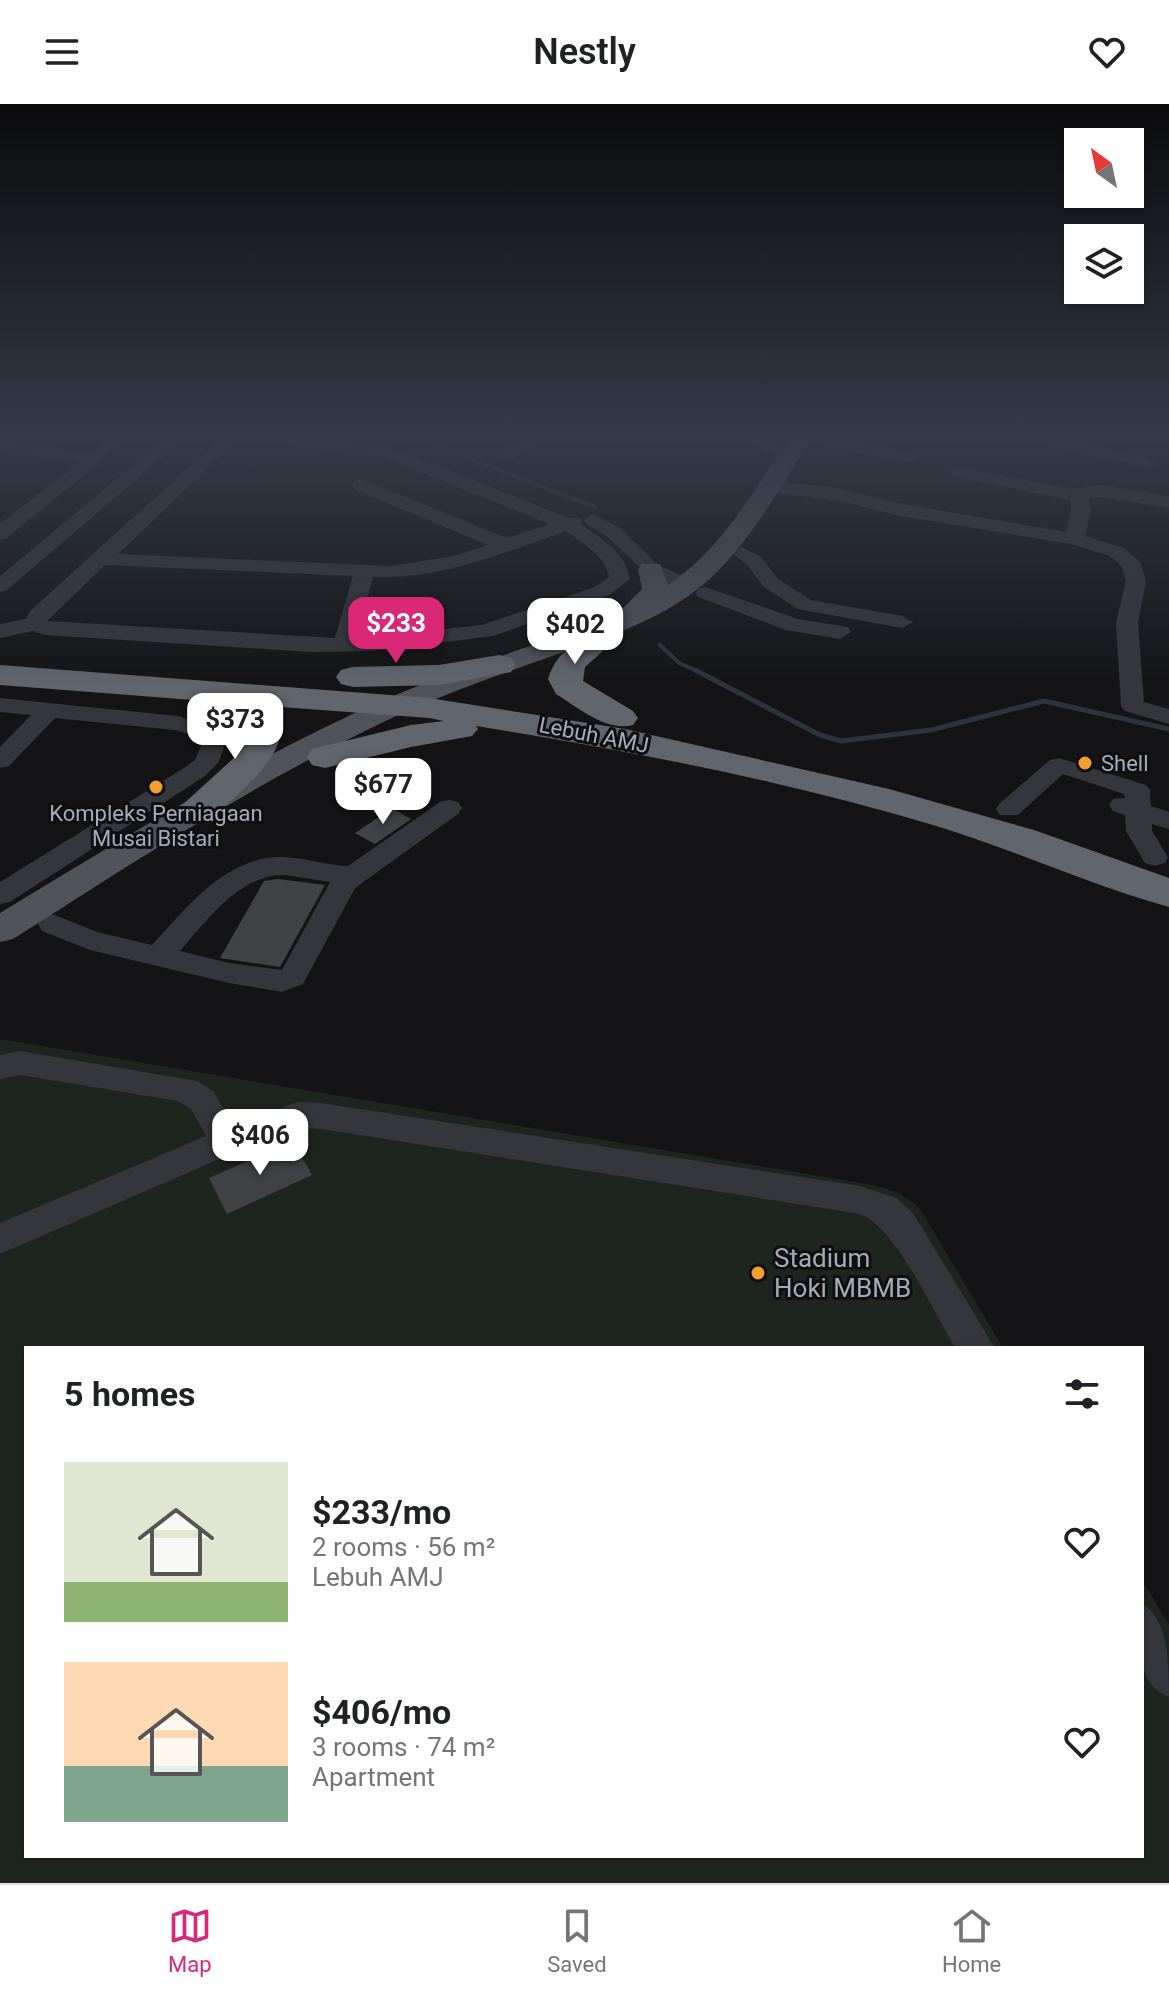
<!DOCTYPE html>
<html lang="en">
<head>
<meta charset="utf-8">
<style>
  :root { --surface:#fff; --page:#f2f2f2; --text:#202124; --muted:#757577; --line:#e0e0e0; --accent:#db2777 }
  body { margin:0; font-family:Roboto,sans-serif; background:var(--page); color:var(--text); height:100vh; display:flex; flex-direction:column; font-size:30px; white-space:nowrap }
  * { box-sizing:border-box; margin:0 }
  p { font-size:26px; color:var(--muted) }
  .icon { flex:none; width:44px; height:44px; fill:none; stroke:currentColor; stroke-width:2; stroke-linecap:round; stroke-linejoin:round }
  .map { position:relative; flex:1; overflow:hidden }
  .drawer { position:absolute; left:24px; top:1242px; width:1120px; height:512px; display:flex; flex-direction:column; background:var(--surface); border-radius:0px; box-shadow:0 2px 6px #0004 }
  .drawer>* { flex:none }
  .needle { width:52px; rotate:327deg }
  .controls { position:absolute; left:1064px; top:24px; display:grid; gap:16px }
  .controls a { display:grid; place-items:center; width:80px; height:80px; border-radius:0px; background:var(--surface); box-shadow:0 2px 6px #0004; font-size:40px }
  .price { position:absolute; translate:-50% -68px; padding:0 18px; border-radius:16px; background:#fff; color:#222; font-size:26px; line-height:52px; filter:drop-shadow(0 2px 4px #0008) }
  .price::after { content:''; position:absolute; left:50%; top:48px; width:24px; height:18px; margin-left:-12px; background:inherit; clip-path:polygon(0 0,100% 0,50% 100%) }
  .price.selected { background:var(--accent); color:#fff }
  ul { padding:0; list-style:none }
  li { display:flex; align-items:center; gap:24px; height:200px; padding:0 40px }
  li span { display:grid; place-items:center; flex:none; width:224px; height:160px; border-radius:0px; color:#555 }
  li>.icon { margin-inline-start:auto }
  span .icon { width:96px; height:96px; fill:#fffc; stroke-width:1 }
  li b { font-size:34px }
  h2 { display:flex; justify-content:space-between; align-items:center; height:96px; padding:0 40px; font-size:34px }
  header { display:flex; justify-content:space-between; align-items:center; height:104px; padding:0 40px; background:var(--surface); font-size:36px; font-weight:600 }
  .tab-bar { display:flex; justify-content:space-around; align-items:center; height:112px; border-top:2px solid var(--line); background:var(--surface); font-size:22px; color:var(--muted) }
  .tab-bar a { display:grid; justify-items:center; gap:4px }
  .tab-bar .selected { color:var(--accent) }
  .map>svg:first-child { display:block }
</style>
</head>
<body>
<header><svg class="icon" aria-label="menu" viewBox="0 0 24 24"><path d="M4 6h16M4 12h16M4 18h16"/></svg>Nestly<svg class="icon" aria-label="heart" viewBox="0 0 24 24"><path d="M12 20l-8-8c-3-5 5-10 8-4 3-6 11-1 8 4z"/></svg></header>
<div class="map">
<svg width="1169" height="1779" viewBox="0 0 1169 1779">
  <rect width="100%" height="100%" fill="#141416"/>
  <!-- green -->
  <path fill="#1e251e" d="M0,935L873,1081L899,1089L919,1103L1003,1244H26V1752H1142V1476L1169,1521V1779H0Z"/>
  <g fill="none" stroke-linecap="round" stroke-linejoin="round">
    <!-- stream-far1 -->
    <path stroke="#2a3439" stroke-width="4" d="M416,334L595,403
      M660,541L679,559L699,568"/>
    <!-- stream -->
    <path stroke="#2a3439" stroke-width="5" d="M695,566L820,631L841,637L931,626L1044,597L1169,625"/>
  </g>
  <!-- building -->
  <path fill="#404246" d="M392,704L411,715L375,740L355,729Z
    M278,775L325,781L280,863L220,854L264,777Z
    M293,1037L312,1071L227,1110L209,1074Z"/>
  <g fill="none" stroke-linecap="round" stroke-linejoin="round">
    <!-- minor -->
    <path fill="#35363b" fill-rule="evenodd" d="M110,334H129L7,434L0,436V420L80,358L0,348V338L92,348Z
      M166,334H185L7,486L0,488V472Z
      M221,334H240L118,450L391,462L454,452L488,441L354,385L352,381L354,377L361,375L507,434L550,420L386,354L261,339L253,334H310L395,345L569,414H581L582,421C602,435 626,449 630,475L609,491L493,532L374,547L311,548L45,531L33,527L0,534V520L26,515L30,507ZM566,427C582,439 606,452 609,473L595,483L482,521L357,534L373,473C440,476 504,449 566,427ZM105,461L353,472L335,534L47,517Z
      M529,334H553L511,355H499L496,351Z
      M740,334H763L797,353L788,358L782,357Z
      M797,334H836L909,348L918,353L909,358L805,339Z
      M1020,334H1057L1148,353L1157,358L1148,363L1028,339Z
      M958,363L1071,385L1100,381L1169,392V404L1100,393L1088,394L1091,405L1085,432L1124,444L1140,458L1146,477L1138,519L1144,598L1169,605V620L1125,607L1121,602L1116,519L1126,477L1121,461L1110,452L1071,440L896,411L841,397L768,388L759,382L768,376L842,385L897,399L1066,428L1071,405L1070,396L952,372L949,368Z
      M594,411L620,424L658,461L694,477L697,481L694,485C659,494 629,449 605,431C598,426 590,424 584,417L587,413Z
      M742,443L761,453L778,475L811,496L902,512L913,518L902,524L798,505L764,483L747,461L732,449Z
      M705,483L798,515L848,523L851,528L840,535L786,526L698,493L695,489L698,485Z
      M0,594L178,612L208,621L225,641L218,659L205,672L10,798L0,800V778L187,662L195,656L201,642L192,631L175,626L55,614L9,662L0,664V643L31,611L0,608Z
      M1059,654L1146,681L1150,686L1151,702L1169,708V725L1152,720V727L1168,753L1165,759L1155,762L1145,759L1126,727L1125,711L1113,707L1109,701L1113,695L1125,694L1124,690L1063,670L1018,711H1000L996,705L1000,699L1050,656Z
      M449,696L458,698L462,704L458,710L355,784L303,880L282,888L229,879L90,846L42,827L38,820L42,813L52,810L97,828L152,841C185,805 222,757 275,753C299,752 324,761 348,762L440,698ZM285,771L330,778L282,866L229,859L180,847C206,817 241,769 285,771Z
      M20,947L197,977L213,987L233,1020L298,998L321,999L860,1082L896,1094L913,1109L995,1244H955C935,1210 895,1122 860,1110L321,1025L298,1024L280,1029L0,1150V1119L206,1032L191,1005L178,997L20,971L0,975V951Z
      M1142,1500C1169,1516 1169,1558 1169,1593C1131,1577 1142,1535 1142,1500Z"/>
    <!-- major -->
    <path fill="#51535a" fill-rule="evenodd" d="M790,334H812C777,387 746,448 695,487C654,518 605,534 558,550C507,568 455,586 405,608C267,671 140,754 13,835L0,838V809C126,733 251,654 386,595C462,562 543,541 619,508L642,485L638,465L642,460H660L668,481C722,445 753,387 790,334Z"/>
    <!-- highway -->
    <path fill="#61656c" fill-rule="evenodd" d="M588,536L600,539L604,546L585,563L583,577L633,607L638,614L633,621C606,628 579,604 556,590L548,575C555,554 566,542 588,536Z
      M499,551L511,554L516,561L511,568L439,581L353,583L341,580L336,573L341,566L353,563L439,561Z
      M0,561L429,594L625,625L889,685L1034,726L1169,774V803C1089,781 1013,745 933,721C784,676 629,647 476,622L478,625L472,632L411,643L325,664L312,661L307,653L312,645L411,621L444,617L429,614L253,601C264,609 279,619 279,634C279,654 228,704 210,712C201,715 194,714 186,711L180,703L236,652L244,632C234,610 205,614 193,596L0,581Z"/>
  </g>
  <!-- sky -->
  <linearGradient id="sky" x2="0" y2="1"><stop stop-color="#0b0b0c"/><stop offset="0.57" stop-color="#343a47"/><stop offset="1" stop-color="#343a47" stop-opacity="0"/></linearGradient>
  <rect width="1169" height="584" fill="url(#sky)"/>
  <!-- markers -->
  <g fill="#f19f31" stroke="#0f0f11" stroke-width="3">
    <circle cx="1085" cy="659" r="8"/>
    <circle cx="156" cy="683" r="8"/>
    <circle cx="758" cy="1169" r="8"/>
  </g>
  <g text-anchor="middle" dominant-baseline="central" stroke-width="6" stroke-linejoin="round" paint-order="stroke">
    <!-- street labels -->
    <g font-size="22" fill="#a6acb6" stroke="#0f0f11">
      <text transform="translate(594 631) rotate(11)">Lebuh AMJ</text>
    </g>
    <!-- poi labels -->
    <g font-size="22" fill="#a6acb6" stroke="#0f0f11" text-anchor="start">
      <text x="1101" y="659">Shell</text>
      <text x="156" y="709" text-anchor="middle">Kompleks Perniagaan<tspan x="156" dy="25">Musai Bistari</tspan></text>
    </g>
    <!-- near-poi labels -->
    <g font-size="26" fill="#a6acb6" stroke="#0f0f11" text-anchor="start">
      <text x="774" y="1154">Stadium<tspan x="774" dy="30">Hoki MBMB</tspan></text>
    </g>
  </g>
</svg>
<div class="controls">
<a><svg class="needle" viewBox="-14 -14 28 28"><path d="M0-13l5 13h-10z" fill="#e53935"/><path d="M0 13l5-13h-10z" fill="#757577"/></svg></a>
<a><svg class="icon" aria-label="layers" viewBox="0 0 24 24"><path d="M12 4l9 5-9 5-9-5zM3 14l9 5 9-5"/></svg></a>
</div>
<b class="price selected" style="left:396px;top:561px">$233</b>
<b class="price" style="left:575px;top:562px">$402</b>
<b class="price" style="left:235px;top:657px">$373</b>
<b class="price" style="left:383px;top:722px">$677</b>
<b class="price" style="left:260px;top:1073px">$406</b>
<section class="drawer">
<h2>5 homes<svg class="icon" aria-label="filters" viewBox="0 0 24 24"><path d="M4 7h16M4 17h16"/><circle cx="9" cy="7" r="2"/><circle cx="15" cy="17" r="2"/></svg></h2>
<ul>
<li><span style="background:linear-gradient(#dfe7d0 75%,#8fb573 0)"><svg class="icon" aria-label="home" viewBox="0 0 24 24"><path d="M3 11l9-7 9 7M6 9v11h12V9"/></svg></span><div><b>$233/mo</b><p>2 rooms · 56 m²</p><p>Lebuh AMJ</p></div><svg class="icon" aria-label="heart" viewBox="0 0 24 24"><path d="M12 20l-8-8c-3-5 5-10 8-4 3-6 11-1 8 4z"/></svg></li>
<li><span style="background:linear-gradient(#ffd9b3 65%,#7fa58c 0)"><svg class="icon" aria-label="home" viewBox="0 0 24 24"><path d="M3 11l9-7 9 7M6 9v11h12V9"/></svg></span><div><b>$406/mo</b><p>3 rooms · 74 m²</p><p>Apartment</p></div><svg class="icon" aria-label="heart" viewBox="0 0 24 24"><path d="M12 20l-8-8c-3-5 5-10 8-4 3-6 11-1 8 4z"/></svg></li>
</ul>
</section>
</div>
<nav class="tab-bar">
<a class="selected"><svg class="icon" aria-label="map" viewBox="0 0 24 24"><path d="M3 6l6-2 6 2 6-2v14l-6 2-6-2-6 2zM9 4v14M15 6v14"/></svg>Map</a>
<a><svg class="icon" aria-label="saved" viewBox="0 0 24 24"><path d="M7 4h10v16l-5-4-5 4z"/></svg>Saved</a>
<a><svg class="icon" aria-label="home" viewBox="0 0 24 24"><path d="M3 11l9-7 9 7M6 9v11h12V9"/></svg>Home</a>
</nav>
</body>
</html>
